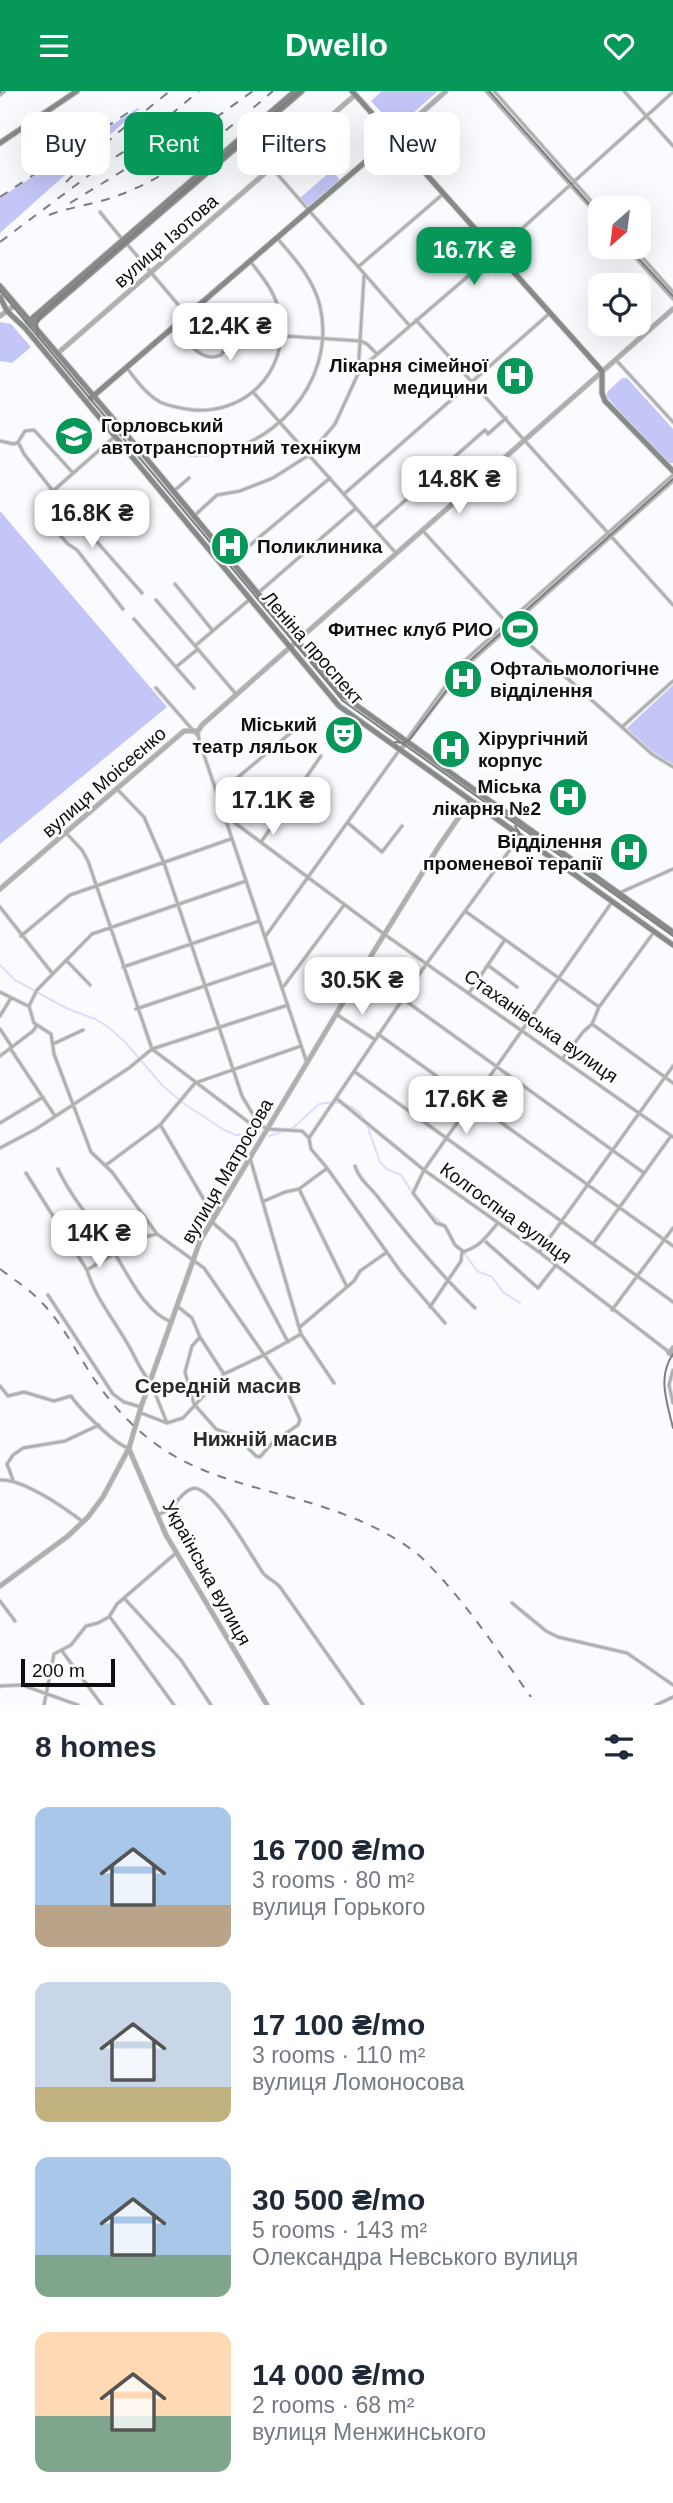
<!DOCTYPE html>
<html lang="en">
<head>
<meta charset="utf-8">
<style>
  :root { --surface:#fff; --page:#f2f2f3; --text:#1f2937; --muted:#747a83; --accent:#059859 }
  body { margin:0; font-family:Arial,sans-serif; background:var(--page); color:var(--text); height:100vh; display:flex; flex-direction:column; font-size:26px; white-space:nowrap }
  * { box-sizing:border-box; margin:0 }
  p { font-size:23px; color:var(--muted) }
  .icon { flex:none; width:38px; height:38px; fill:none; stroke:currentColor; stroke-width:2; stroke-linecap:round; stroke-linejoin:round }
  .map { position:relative; height:1614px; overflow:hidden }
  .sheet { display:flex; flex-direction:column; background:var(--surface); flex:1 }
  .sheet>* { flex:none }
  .guide { position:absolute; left:21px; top:21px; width:632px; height:63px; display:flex; gap:14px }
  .needle { width:46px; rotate:208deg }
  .fabs { position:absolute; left:588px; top:105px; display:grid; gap:14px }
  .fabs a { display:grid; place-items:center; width:63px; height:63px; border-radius:14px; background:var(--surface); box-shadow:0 7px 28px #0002; font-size:35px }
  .scale { position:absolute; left:21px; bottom:18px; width:94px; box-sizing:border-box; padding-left:7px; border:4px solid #0e0e11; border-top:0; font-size:19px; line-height:24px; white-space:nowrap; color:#0e0e11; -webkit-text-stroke:5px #fff; paint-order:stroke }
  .price { position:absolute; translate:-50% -60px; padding:0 16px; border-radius:14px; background:#fff; color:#222; font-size:23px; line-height:46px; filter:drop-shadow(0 2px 4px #0008) }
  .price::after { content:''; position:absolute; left:50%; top:42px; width:21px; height:16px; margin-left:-10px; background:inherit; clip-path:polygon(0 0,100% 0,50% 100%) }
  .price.on { background:var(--accent); color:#fff }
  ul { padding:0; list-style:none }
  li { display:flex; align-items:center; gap:21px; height:175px; padding:0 35px }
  li span { display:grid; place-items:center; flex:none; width:196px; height:140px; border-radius:14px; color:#555 }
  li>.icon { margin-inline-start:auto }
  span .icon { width:84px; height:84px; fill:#fffc; stroke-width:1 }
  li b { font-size:30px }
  h2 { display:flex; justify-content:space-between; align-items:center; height:84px; padding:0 35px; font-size:30px }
  .chip { padding:0 24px; border-radius:14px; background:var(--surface); box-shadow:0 7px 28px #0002; font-size:24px; line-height:63px }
  .chip.on { background:var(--accent); color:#fff }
  header { display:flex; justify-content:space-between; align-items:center; height:91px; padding:0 35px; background:var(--accent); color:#fff; font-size:32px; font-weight:600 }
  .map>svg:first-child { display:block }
</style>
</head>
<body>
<header><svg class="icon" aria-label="menu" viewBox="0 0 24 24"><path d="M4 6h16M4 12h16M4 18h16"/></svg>Dwello<svg class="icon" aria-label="heart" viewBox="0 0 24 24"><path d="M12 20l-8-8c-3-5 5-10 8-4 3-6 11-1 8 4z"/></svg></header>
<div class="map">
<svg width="673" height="1614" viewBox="0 0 673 1614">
  <rect width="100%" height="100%" fill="#fafbff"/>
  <!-- green -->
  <path fill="#c3c6f7" d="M382,0H438L396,37L371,10Z
    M138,17L139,18L0,142V107Z
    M332,79L340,89L309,117L300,107Z
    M0,231L11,233L31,256L12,272L0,270Z
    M622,287H627L673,338V372H667L607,306V301Z
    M0,420L167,616L0,753Z
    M673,594V673L653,661L627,637Z"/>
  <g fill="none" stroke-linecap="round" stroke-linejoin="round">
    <!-- stream -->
    <path stroke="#daddfe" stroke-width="2" d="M0,874L15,889L66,917L95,928L108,936L124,950L163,995L183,1012L224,1039L236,1044L259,1042
      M367,1034L380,1071L387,1078L401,1084L418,1110
      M269,1045L293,1037L319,1013C338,1010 354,1011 365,1029
      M427,1119L444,1134
      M463,1160L477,1180L492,1186L503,1201L520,1212"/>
    <defs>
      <path id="minor" d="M486,0L600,127
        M494,0L600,120
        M624,0L673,55
        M0,4L5,0
        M272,77L409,234
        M100,121L122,148
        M127,153L186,223
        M626,156L673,208
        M633,156L673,201
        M358,176L443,103
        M416,229L673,514
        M175,235C187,249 200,273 221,264C237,245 213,227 200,213
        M225,241L361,250L367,253L377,263
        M616,269L673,331
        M127,277C136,289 146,303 160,311C168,315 177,316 186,318C242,327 289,283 280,226C277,203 264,188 250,170
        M358,283L364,185
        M253,301L395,461
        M0,350L14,353L18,351
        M18,351L24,363L60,409L142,502
        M18,351L25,340L34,339L73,382
        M190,364C268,367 338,293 320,215C313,187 295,168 277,147
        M53,400L113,347
        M174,400L189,387
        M344,403L550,222
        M39,421L68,453L77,459L123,518
        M43,425L60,409
        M194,425L217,404L240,400L273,387L309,364L335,333L358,283L367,272L495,162L673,1
        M375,436L485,339L488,343L506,327
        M86,438L121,408
        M423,440L507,532
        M231,470L330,387
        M175,493L213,540
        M258,502L356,417
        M156,509L236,603
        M134,528L194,597
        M511,537L652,663L673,676
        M195,555L249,509
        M176,576L198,558
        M156,597L198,645
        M622,636L673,590
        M198,640L199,649L307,972
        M402,658L466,575L673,390
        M117,698L144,726L164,772L242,1005L258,1032
        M217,704L294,639
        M223,723L384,843L673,1046
        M348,732L382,761L402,735
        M66,742L82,759L88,770L152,958L251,1033L258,1032L267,1038L302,1040L309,1047
        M520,745L427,872L336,1007L424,1079L539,1161L669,1261
        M261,751L321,665
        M619,802L673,778
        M0,816L52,882
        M465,820L599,916
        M21,845L70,804L231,748
        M265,846L462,572L673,384
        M66,869L90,894
        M489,875L517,896
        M123,876L259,830
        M284,895L344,814
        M0,901L28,915
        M469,902L504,850
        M403,908L644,1082
        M136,918L273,872
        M336,923L374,948
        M0,925L11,907
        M592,933L673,992
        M0,938L12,956
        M378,943L673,1155
        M53,953L83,939
        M10,957L55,1025
        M0,965L33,940L37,934
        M563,967L583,941L592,933L599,916L654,841
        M355,981L673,1211
        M0,1032L43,1006
        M161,1035L214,1126
        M309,1047L311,1058L327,1077L401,1181L445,1232
        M309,1047L336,1007
        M0,1057L36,1038L129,977L152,958L288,914
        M250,1067L301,1243L334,1292
        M106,1074L160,1034L195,992L301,955
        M355,1075C359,1088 369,1095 377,1105C408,1145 439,1182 475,1217
        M58,1078C71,1106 92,1130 110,1155C127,1180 142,1219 171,1231
        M26,1082L87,1179C96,1209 116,1231 130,1257C137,1270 141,1280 150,1291
        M299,1098L347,1196
        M264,1110L285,1101L299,1098L326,1078
        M212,1131L235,1151L288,1251
        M486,1151L538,1197L556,1174
        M593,1153L671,1045
        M540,1160L673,975
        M464,1161L455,1154L445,1135L436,1132L413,1102L424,1079L612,811
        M87,1179L140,1147L157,1143
        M48,1204L113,1303L124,1311L141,1316
        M177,1215L192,1227L200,1246L224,1283
        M430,1216L461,1170L462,1161C480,1156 485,1147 497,1133
        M612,1219L673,1137
        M300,1236L354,1190L360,1180L387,1161
        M200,1246L192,1255L185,1281L194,1313L216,1338L237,1346L256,1365L260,1366L273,1351L298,1334L300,1329L283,1291L204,1177L157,1143L112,1081L91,1061L54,963L51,943L34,932L29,915L37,899L92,843L246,790
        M673,1279L669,1294L673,1312
        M0,1295L8,1305L24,1301L54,1310L71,1305C79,1317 116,1355 129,1357
        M148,1297L155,1302L167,1332
        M141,1322L167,1332L183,1327L224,1283L264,1264L301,1243
        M0,1389C22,1387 65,1417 83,1431
        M13,1389L7,1373L13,1364L23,1357L65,1350L99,1334
        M157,1424C176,1419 177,1404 191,1398C210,1389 253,1468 263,1482C268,1488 275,1490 280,1496L363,1614
        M124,1507L181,1569L211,1614
        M0,1510L15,1530
        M512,1512L546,1540L558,1546L627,1562L673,1594
        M110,1526L174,1614
        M62,1560L102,1614
        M0,1595L22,1594L78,1614
        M44,1614L54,1563L71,1554L86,1535L98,1532L109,1526L117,1513L176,1462
        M656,1614L673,1606"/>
      <path id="tertiary" d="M393,47L446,0
        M0,225L15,214
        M58,262L355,4
        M0,798L184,640H198L202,634L673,218
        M673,1257L669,1262L673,1264
        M129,1358L166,1444L267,1614
        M0,1495L68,1445L88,1426L103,1406L129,1357L141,1316L200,1150L374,860L439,755L470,710"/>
      <path id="secondary" d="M352,0L602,280V302L605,310L673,380
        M0,52L77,0
        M0,195L127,344L342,604L673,841
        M0,206L7,220L25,237L339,615L673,854
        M28,231L295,0
        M31,234L302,0
        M91,307L393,47"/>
    </defs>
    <!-- minor casing -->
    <use href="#minor" stroke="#d4d5d9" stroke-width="4.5"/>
    <!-- tertiary casing -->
    <use href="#tertiary" stroke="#d4d5d9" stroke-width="6"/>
    <!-- secondary casing -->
    <use href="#secondary" stroke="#d4d5d9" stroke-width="7"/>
    <!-- minor -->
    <use href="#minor" stroke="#adb0ae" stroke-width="2.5"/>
    <!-- tertiary -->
    <use href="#tertiary" stroke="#adb0ae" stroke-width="4.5"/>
    <!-- secondary -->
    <use href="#secondary" stroke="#878b88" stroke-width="5"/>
    <!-- tram -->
    <path stroke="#7d7e81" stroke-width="2" d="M489,0L600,125
      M0,1L1,0
      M628,156L673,205
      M0,200L343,610L673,845
      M38,246L37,233L41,224L300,0
      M395,651L404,652L410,648L466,573L673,388
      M515,735L519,741L520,757
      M673,1263C657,1286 667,1311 673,1337"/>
    <!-- rail -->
    <path stroke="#7d7e81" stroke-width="2" stroke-dasharray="9 9" stroke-linecap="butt" d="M143,47L199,0
      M66,91L115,44L170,0
      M0,106L135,17
      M70,112L129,76
      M49,124C73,115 98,113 122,103C175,83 230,37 273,0
      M0,151L104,73L130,57L149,47L214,28L253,0
      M0,1178C16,1190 32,1200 45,1215C64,1236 77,1262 92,1285C109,1310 129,1333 153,1351C206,1391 274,1398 335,1420C364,1430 400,1447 423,1468C463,1507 498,1560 531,1606"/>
  </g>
  <!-- icons -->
  <defs>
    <symbol id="hospital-disc" viewBox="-11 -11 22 22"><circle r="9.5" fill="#059859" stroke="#fff"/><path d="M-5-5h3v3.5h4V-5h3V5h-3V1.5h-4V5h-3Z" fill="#fff"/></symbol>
    <symbol id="university-disc" viewBox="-11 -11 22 22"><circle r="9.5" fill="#059859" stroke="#fff"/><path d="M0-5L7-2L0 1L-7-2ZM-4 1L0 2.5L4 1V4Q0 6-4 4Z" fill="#fff"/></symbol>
    <symbol id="stadium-disc" viewBox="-11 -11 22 22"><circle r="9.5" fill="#059859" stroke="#fff"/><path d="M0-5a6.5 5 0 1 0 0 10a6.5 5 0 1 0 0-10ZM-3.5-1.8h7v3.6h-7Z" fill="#fff"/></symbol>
    <symbol id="theatre-disc" viewBox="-11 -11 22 22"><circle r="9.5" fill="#059859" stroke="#fff"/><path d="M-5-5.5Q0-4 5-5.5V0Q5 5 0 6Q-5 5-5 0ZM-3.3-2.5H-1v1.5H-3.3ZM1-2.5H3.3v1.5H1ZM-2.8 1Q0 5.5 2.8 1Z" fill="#fff"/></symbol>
  </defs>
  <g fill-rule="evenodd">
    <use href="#hospital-disc" x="493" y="263" width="44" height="44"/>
    <use href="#university-disc" x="52" y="323" width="44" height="44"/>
    <use href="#hospital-disc" x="208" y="433" width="44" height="44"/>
    <use href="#stadium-disc" x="498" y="516" width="44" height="44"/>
    <use href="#hospital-disc" x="441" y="566" width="44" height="44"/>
    <use href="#theatre-disc" x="322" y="622" width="44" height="44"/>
    <use href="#hospital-disc" x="429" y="636" width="44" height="44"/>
    <use href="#hospital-disc" x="546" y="684" width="44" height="44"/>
    <use href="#hospital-disc" x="607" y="739" width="44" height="44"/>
  </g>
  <g text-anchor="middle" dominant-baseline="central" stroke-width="5" stroke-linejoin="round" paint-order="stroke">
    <!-- street labels -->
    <g font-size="19" fill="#0e0e11" stroke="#fff">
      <text transform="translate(166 150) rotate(-41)">вулиця Ізотова</text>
      <text transform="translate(313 557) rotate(49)">Леніна проспект</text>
      <text transform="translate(104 691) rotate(-41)">вулиця Моісеєнко</text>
      <text transform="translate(541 935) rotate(35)">Стаханівська вулиця</text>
      <text transform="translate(227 1080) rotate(-60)">вулиця Матросова</text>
      <text transform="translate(506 1122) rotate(36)">Колгоспна вулиця</text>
      <text transform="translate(207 1482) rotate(61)">Українська вулиця</text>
    </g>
    <!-- poi labels -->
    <g font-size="19" font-weight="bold" fill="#0e0e11" stroke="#fff" text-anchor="end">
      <text x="488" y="274">Лікарня сімейної<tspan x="488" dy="22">медицини</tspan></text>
      <text x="101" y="334" text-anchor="start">Горловський<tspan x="101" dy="22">автотранспортний технікум</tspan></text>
      <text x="257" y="455" text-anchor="start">Поликлиника</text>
      <text x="493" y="538">Фитнес клуб РИО</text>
      <text x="490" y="577" text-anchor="start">Офтальмологічне<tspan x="490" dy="22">відділення</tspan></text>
      <text x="317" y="633">Міський<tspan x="317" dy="22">театр ляльок</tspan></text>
      <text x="478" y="647" text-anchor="start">Хірургічний<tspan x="478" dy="22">корпус</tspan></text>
      <text x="541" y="695">Міська<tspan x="541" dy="22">лікарня №2</tspan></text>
      <text x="602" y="750">Відділення<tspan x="602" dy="22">променевої терапії</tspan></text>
    </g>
    <!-- neighbourhood labels -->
    <g font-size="21" font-weight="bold" fill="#29292e" stroke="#fff">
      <text x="218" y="1294">Середній масив</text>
      <text x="265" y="1347">Нижній масив</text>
    </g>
  </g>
</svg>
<div class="fabs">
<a><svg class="needle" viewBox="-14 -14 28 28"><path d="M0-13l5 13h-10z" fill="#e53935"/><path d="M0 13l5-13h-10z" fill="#747a83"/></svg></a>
<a><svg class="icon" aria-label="locate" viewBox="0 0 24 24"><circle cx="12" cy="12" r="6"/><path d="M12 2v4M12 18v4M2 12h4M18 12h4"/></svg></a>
</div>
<div class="scale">200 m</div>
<b class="price on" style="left:474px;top:196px">16.7K ₴</b>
<b class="price" style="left:230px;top:272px">12.4K ₴</b>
<b class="price" style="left:459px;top:425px">14.8K ₴</b>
<b class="price" style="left:92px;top:459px">16.8K ₴</b>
<b class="price" style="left:273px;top:746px">17.1K ₴</b>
<b class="price" style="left:362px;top:926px">30.5K ₴</b>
<b class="price" style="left:466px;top:1045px">17.6K ₴</b>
<b class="price" style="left:99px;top:1179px">14K ₴</b>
<div class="guide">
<a class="chip">Buy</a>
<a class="chip on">Rent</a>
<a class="chip">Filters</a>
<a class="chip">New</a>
</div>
</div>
<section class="sheet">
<h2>8 homes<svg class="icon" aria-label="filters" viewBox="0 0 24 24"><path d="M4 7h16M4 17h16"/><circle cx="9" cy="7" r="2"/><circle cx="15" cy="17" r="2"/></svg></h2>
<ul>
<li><span style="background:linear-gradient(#a9c7e8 70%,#b9a48a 0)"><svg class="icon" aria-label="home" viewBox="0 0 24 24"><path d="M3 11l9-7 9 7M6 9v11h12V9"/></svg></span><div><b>16 700 ₴/mo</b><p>3 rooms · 80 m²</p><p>вулиця Горького</p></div></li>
<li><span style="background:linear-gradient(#c9d6e8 75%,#c2b280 0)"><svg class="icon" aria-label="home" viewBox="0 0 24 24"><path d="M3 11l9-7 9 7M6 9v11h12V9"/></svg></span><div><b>17 100 ₴/mo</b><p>3 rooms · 110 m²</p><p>вулиця Ломоносова</p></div></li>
<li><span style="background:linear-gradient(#a9c7e8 70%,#7fa58c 0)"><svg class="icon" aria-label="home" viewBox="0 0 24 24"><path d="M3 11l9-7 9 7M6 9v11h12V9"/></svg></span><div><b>30 500 ₴/mo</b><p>5 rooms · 143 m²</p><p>Олександра Невського вулиця</p></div></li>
<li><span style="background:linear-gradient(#ffd9b3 60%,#7fa58c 0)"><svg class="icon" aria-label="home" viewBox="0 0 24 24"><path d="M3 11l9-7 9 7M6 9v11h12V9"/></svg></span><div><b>14 000 ₴/mo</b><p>2 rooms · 68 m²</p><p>вулиця Менжинського</p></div></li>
</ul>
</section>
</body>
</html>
